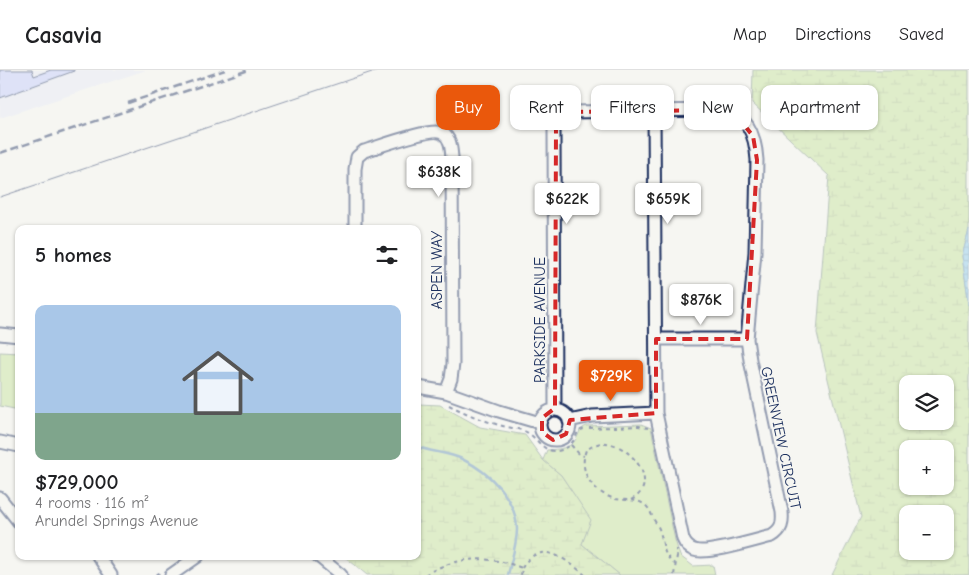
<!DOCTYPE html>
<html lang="en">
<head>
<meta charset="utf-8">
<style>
  :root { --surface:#fff; --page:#f2f2f2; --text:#202124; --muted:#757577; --line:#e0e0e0; --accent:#ea580c }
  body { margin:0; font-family:"Comic Neue",sans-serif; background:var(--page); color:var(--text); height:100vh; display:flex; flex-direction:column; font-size:19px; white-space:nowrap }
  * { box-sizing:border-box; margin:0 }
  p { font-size:16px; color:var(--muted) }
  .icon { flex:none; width:28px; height:28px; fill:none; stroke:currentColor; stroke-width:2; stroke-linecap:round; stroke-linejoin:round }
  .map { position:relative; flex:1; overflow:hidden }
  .side { position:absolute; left:15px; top:155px; width:406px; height:335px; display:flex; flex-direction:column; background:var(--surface); border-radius:10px; box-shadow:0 1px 4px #0004 }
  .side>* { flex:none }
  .guide { position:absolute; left:436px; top:15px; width:458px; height:45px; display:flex; gap:10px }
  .buttons { position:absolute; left:899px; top:305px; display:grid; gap:10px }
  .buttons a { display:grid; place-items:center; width:55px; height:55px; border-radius:10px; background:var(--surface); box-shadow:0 1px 4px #0004; font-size:25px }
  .price { position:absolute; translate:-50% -42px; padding:0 11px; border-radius:5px; background:#fff; color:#222; font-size:16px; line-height:32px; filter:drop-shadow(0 1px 2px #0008) }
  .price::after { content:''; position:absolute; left:50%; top:30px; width:15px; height:11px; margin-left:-8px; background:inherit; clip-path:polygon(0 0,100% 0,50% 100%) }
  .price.selected { background:var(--accent); color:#fff }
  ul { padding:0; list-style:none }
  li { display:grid; align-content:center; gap:10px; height:265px; padding:0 20px }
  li+li { border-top:1px solid var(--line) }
  li span { display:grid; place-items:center; height:155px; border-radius:10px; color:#555 }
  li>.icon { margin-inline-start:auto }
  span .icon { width:90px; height:90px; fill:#fffc; stroke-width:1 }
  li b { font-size:21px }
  h2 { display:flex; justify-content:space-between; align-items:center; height:60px; padding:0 20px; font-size:21px }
  .tag { padding:0 18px; border-radius:10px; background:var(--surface); box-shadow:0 1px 4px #0004; font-size:18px; line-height:45px }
  .tag.selected { background:var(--accent); color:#fff }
  header { display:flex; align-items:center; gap:30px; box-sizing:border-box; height:70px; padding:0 25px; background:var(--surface); border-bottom:1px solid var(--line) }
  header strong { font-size:24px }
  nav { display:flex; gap:28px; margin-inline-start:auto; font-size:18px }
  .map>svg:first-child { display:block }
</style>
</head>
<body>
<header>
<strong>Casavia</strong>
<nav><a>Map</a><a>Directions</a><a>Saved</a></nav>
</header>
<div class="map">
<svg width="969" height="505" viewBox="0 0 969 505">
  <defs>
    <pattern id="wetland-marsh" width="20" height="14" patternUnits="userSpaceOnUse" patternTransform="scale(1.25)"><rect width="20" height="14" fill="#c4e29a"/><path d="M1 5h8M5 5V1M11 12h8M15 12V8" fill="none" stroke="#a8c287"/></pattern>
    <pattern id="water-rules" width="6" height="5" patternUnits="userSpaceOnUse" patternTransform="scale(1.25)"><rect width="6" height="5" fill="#8ccbed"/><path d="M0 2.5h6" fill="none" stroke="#72a5c3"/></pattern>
  </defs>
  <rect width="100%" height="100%" fill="#f6f6f2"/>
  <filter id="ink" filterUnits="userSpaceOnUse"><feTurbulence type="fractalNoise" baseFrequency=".02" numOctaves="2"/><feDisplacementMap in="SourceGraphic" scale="10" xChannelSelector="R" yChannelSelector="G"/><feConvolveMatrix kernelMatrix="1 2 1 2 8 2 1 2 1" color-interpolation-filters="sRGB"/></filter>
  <g filter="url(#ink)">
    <!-- built -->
    <path fill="#e6e9f5" d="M0,0H146L0,48Z"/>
    <!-- wetland -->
    <path fill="url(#wetland-marsh)" stroke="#70887c" fill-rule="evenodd" d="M753,0H969V160L962,186L969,235V505H832L861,447L817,263L829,106L752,33ZM908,314H945V351H908ZM908,379H945V416H908ZM908,444H945V481H908Z
      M418,334L440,335L480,357L525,365L543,390L561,405L592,450L582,474L620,505H367L344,486H418Z"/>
    <!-- green -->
    <path fill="#c4e29a" stroke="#70887c" d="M0,282L19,283V340L0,336Z
      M641,354L651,358L675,470L680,486L693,496L713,495L715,505H620L582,474L591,450L561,405L543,390L547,380C563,379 575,378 580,360L586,356Z"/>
    <!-- water -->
    <path fill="url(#water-rules)" stroke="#5f8db4" d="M969,160V235L962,186Z"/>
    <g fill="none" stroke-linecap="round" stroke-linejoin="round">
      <!-- stream -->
      <path stroke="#5f8db4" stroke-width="2.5" d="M418,377C432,382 449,383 462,389C489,402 516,428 517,459C517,474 511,491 508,505"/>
    </g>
    <!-- building -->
    <path fill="#c0cafc" stroke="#1b2f5e" d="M0,0H32L34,6L51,0H74V1L0,28Z"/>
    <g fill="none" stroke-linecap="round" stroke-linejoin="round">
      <defs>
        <path id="minor" d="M355,159V99L357,87L364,81C378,77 432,57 442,63C451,68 451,78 452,87L453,294L451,309L446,322
          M0,264L19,266
          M656,269H747
          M418,317L446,322L499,341L540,353
          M555,340L554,58C556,49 560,45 569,42L718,40C748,44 755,63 757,90L755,182L747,269L750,290L782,442C783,453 782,460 772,466C756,470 707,485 694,480C688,478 685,474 683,469L656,343L654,41
          M540 355a15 15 0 1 1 30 0a15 15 0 1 1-30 0Z
          M569,351L592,346L656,343
          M0,372L19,376
          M0,428L19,452
          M98,486L111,505
          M318,486L341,505
          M171,505L198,486"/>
      </defs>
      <!-- minor casing -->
      <use href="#minor" stroke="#1b2f5e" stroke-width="15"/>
      <!-- path -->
      <path stroke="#1b2f5e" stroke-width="2" stroke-dasharray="4 4" stroke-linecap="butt" d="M449,335C465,343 481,350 499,355C508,358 520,358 528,363C539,370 543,382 557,381C568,380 575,371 578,361L584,359
        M589,358L639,356L648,358
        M571,375L580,385L584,386
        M631,430C664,413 627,370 601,373C596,374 591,377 586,380C578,401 592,421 612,428C623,432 635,427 645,435C649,438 651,443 653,448C655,452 659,457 660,462C665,477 661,484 676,495
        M522,498C539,468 566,489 585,505
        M156,505L162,501
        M425,505C455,486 489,485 522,498L521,505
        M674,505L677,486V479"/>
      <!-- minor -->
      <use href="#minor" stroke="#f6f6f2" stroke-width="11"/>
      <!-- tram -->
      <path stroke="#1b2f5e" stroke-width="1" d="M0,127L378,0"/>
      <!-- rail -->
      <path stroke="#1b2f5e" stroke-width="2.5" stroke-dasharray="8 4" stroke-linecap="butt" d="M128,33L225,0
        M0,83L249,0"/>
    </g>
  </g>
  <!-- marked area -->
  <path d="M0 0H969V505H0ZM718,40L736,45L753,66L757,90L747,269H656V343L570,350L566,364L553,370L542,362V348L555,338L556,52L569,42Z" fill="#f6f6f2" fill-opacity=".55" fill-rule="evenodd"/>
  <path fill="none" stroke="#d62828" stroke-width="4" stroke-dasharray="10 6" stroke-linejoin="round" d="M718,40L736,45L753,66L757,90L747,269H656V343L570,350L566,364L553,370L542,362V348L555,338L556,52L569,42Z"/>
  <g text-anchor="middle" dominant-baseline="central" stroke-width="4" stroke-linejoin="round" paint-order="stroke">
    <!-- street labels -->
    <g font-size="15" fill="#1b2f5e" stroke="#f6f6f2">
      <text transform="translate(437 200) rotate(-90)">ASPEN WAY</text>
      <text transform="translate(540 250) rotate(-90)">PARKSIDE AVENUE</text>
      <text transform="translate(781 368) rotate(78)">GREENVIEW CIRCUIT</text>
    </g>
  </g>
</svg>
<div class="buttons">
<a><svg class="icon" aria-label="layers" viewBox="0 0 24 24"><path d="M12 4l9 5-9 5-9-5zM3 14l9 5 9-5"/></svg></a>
<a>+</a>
<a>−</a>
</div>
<b class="price" style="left:439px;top:128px">$638K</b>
<b class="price" style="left:567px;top:155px">$622K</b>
<b class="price" style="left:668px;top:155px">$659K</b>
<b class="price" style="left:701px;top:256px">$876K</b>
<b class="price selected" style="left:611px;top:332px">$729K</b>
<div class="guide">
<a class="tag selected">Buy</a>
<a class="tag">Rent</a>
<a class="tag">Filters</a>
<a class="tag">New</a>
<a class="tag">Apartment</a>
</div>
<section class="side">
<h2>5 homes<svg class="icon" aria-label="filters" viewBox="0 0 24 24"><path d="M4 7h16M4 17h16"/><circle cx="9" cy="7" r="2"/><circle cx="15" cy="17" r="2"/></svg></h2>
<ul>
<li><span style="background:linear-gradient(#a9c7e8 70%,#7fa58c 0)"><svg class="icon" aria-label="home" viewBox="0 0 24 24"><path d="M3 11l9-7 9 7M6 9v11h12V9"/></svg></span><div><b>$729,000</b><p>4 rooms · 116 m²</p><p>Arundel Springs Avenue</p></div></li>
</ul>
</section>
</div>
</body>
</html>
